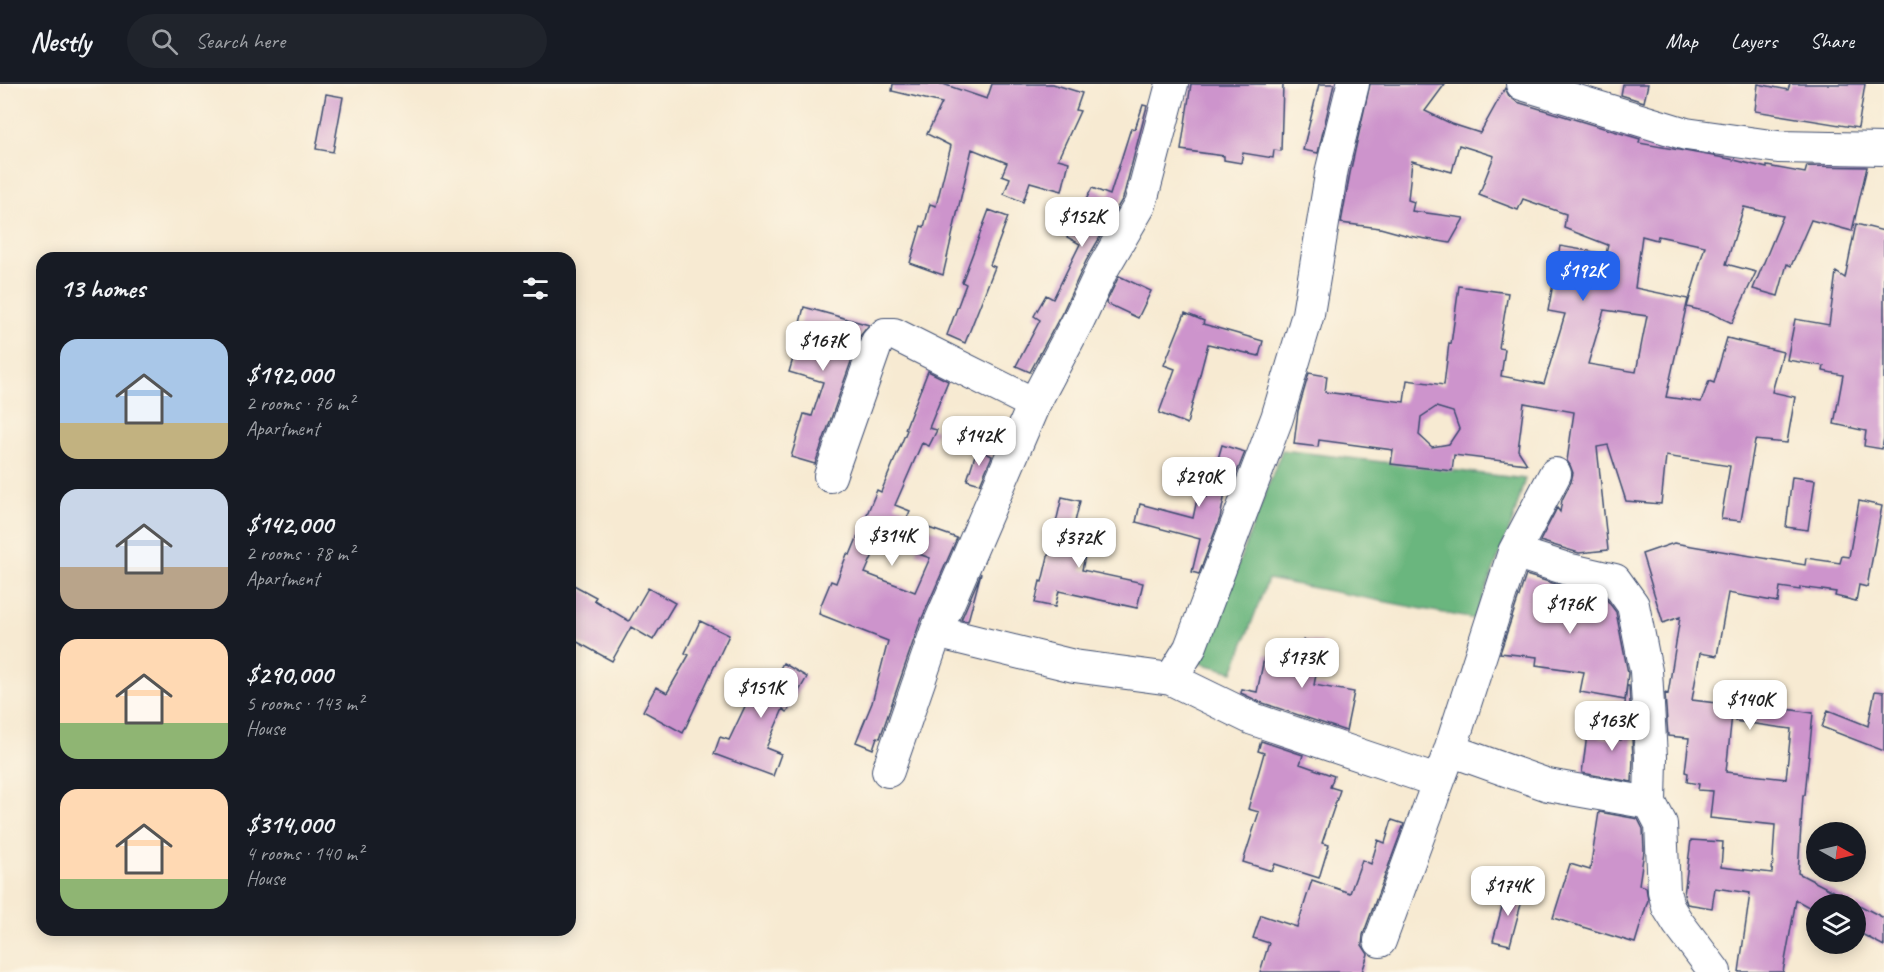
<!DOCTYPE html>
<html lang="en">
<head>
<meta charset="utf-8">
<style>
  :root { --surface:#171b24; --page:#20242c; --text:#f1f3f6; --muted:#9ea1a6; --line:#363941; --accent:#2563eb }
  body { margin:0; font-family:Caveat,sans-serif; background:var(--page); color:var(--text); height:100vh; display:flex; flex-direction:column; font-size:22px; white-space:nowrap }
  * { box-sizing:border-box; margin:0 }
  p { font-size:20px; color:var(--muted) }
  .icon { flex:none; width:33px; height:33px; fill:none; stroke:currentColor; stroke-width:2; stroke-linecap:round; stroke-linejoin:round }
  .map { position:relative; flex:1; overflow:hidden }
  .details { position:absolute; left:36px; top:168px; width:540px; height:684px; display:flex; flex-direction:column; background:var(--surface); border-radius:18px; box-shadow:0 3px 15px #0003 }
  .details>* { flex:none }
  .needle { width:39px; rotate:98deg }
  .fabs { position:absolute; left:1806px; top:738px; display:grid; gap:12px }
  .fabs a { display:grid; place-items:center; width:60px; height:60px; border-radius:50%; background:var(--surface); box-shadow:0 3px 15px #0003; font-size:30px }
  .price { position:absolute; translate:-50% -51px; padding:0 14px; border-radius:12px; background:#fff; color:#222; font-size:20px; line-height:39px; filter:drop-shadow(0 2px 3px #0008) }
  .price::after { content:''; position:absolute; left:50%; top:36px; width:18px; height:14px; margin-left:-9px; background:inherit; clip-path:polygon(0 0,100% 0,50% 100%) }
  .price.current { background:var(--accent); color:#fff }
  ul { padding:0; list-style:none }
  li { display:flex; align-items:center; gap:18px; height:150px; padding:0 24px }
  li span { display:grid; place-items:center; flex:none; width:168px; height:120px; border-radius:18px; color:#555 }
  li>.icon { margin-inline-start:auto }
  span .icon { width:72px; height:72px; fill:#fffc; stroke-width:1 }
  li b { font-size:26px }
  h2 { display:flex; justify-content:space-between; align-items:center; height:72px; padding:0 24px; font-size:26px }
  header { display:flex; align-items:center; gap:36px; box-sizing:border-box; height:84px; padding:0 30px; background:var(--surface); border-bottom:2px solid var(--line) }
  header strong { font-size:28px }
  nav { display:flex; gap:33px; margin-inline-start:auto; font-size:21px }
  .search { width:420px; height:54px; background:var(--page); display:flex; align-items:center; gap:15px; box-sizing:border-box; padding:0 21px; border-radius:33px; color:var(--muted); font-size:22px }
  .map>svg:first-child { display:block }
</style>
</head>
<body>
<header>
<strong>Nestly</strong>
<div class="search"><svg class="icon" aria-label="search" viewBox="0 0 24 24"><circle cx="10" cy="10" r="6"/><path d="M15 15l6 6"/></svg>Search here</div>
<nav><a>Map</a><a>Layers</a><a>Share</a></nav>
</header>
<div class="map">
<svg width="1884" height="888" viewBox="0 0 1884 888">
  <rect width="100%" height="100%" fill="#fcf5e5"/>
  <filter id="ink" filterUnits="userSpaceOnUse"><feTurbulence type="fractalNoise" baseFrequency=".0167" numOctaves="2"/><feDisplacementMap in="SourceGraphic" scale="12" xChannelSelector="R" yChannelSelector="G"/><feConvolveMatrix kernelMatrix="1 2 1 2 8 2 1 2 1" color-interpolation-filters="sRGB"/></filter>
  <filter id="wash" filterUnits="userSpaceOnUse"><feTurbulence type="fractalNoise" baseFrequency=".008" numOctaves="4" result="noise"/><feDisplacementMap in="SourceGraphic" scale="24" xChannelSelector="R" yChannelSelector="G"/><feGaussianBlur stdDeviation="1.35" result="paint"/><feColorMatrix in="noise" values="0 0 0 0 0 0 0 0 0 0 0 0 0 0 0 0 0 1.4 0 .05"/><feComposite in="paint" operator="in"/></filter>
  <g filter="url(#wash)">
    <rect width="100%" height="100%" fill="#f7ead2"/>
    <!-- forest -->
    <path fill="#6ab67e" stroke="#42726e" stroke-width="1.5" d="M1282,366L1525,395L1512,439L1474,535L1268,495L1233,588L1200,579Z"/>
    <g id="blocks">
      <!-- building -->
      <path fill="#cd94cc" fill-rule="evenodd" d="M893,0H943L987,15L992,0H1053L1082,9L1076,26L1080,27L1058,75L1069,78L1062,107L1030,98L1023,118L1004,110L1010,94L1002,91L1007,79L972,65L943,191L910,179L921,142L924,143L930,120L936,122L951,62L927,50L942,19L892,7Z
        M1191,0H1283L1281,67L1274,66L1273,74L1243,69L1241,79L1224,76V72L1181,66Z
        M1319,0H1334L1318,69L1303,66Z
        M1370,0H1445L1425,27L1452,40L1480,49L1505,4L1509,12L1517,18L1640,55L1639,59L1730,75L1767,84V82L1805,89L1807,82L1867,83L1852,147L1811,136L1791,182L1787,180L1778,212L1753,205L1783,132L1744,123L1726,180L1756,188L1732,239L1711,229L1687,223L1705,162L1658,152L1657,156L1642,152L1635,204L1688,215L1666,313L1701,318L1709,297L1714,299L1727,254L1783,268L1772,308L1795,313L1787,359L1755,356L1741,437L1721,435L1730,382L1666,372L1661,420L1626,417L1608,361L1597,363L1608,466L1579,469L1540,457L1557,424L1560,428L1562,416L1571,398L1573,389L1570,381L1567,377L1574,328L1524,319L1518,366L1527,380L1454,371L1452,387L1391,380L1393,366L1319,356L1318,363L1294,360L1298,327L1309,289L1327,292L1325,308L1404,318L1407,296L1444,301L1449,259L1451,260L1459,202L1508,209L1499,264L1505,265L1501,292L1544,300L1565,230L1548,227L1560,162L1606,170L1608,161L1564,144L1566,130L1523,115L1518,126L1479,111L1494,72L1459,61L1452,88L1412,77L1408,116L1414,118L1412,127L1464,134L1450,159L1409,152L1380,144L1341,139L1350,89ZM1604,226L1647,232L1636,288L1588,280ZM1436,323L1453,328L1459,345L1449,360L1432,363L1419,351L1421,333Z
        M1623,0H1648L1644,18L1621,11Z
        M1758,0L1788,6L1790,0H1865L1858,44L1755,27Z
        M326,10L343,13L333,68L316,65Z
        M1143,21L1147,22L1123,114L1086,177L1063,227L1030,288L1016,282L1040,236L1034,232L1046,211L1053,215L1080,160L1067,153L1092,104L1110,111L1131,44L1135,45Z
        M989,126L1008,133L990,181L995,183L965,259L947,251L966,200L962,198Z
        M1856,140L1884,147V354L1882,365L1864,362L1866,347L1834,340L1843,291L1823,287L1824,282L1787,276L1795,235L1829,241L1836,188L1845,194Z
        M1119,192L1151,207L1138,234L1106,219Z
        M804,223L869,241L860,252L815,380L791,373L804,330L812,332L823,298L789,288L801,248L798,247Z
        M1185,229L1204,237L1203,240L1263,257L1259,272L1208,260L1187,340L1159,329L1175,285L1164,281Z
        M928,287L948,297L929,344L937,346L929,362L922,359L895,421L910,427L906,436L957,454L919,541L880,654L877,653L873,665L856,658L872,619L888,557L819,530L821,521L831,497L836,499L847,470L850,471L877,406L881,408L907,346L905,345ZM882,450L918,464L916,469L930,474L915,508L865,489Z
        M1222,361L1245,368L1232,401L1227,400L1220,434L1199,490L1192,488L1200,455L1136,438L1140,420L1193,434L1198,411L1207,413Z
        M977,365L992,372L980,400L967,396Z
        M1792,393L1815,396L1808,446L1786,443Z
        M1062,413L1080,417L1070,459L1087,462L1082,486L1143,499L1137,524L1059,507L1055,523L1035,519L1040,497L1042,498Z
        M1859,417L1882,422L1867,503L1859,501L1856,517L1835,512L1836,508L1800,503V506L1780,503L1778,518L1728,509L1717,572L1700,569L1692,616L1733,621L1726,688L1786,695L1791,645L1735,637L1738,618L1813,629L1805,711H1803L1798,789L1884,834V862L1856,847V820H1816V827L1796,816L1783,888H1739L1750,809L1715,804L1712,824L1687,820L1684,811L1691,756L1723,758L1721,783L1772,789L1775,741L1710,734L1713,707L1698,706L1699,700L1687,698L1688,689L1685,688L1689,654L1668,652L1665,609L1668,610L1680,533L1663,539L1642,470L1674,459L1805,481L1806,474L1840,479L1842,472L1849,473Z
        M981,489L968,537L961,536Z
        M1526,491L1562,502L1604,512L1616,528L1628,589L1625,616L1580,608L1584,588L1536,581L1537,573L1500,569Z
        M570,499L596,513L594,516L629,537L648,504L675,519L653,556L631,543L612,577L570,554Z
        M700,537L729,551L683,649L643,627L656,603L667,609L689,571L685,569Z
        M1304,556L1322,559L1314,601L1354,608L1346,647L1260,618L1241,609L1242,605L1257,608L1265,570L1299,578Z
        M783,579L807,593L787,628L783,625L766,664L781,670L773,692L714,670L720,653L729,656L748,616L736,609L743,587L769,600L772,593L775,594Z
        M1627,602H1629L1633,673L1632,698L1582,689L1587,651L1621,656Z
        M1875,607L1884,608V667L1822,643L1828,626L1868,642Z
        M1261,657L1303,671L1300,680L1334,692L1330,703L1340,706L1322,759L1329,761L1319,794L1275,780L1272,787L1243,778L1259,728L1248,725L1264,669L1258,667Z
        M1599,728L1638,735L1643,745L1644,767L1639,801L1646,803L1648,816L1635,859L1553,834L1570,780L1590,786Z
        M1392,736L1404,740L1363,851L1362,861L1368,870L1362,888H1260L1269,859L1253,854L1261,831L1297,843L1312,796L1350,809L1362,776L1371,780L1378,756L1385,759Z
        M1507,804L1524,809L1510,861L1493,857Z"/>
    </g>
  </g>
  <g filter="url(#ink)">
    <use href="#blocks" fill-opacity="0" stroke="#3c4b6f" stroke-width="1.5"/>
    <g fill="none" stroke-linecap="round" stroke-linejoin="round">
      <defs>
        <path id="minor" d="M1522,0L1686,50L1778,63L1884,65
          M830,392L877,258L885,250H894L1034,320
          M1514,468L1567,485L1615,496L1633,521L1646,587L1651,673L1650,719
          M936,548L1074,582L1171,595L1190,564L1277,334L1308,230L1332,85L1353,0
          M1171,595L1253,635L1437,697
          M1450,666L1548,701L1650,719L1661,740L1664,807L1668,823L1678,839L1715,888
          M888,687L936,548L1034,320L1079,235L1102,186L1140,121L1172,0
          M1380,857L1450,666L1514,468L1555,390"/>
      </defs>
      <!-- minor casing -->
      <use href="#minor" stroke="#3c4b6f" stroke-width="34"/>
      <!-- minor -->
      <use href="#minor" stroke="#fff" stroke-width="32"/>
    </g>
  </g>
</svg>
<div class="fabs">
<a><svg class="needle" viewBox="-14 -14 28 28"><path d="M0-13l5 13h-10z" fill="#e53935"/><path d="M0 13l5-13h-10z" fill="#9ea1a6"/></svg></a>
<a><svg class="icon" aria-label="layers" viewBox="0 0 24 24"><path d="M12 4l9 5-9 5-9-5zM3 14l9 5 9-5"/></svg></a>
</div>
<b class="price" style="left:1082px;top:164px">$152K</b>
<b class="price current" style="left:1583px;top:218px">$192K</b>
<b class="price" style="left:823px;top:288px">$167K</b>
<b class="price" style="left:979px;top:383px">$142K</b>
<b class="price" style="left:1199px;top:424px">$290K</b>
<b class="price" style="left:892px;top:483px">$314K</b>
<b class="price" style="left:1079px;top:485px">$372K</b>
<b class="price" style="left:1570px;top:551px">$176K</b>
<b class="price" style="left:1302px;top:605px">$173K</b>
<b class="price" style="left:761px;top:635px">$151K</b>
<b class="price" style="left:1750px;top:647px">$140K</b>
<b class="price" style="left:1612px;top:668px">$163K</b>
<b class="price" style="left:1508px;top:833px">$174K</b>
<section class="details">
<h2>13 homes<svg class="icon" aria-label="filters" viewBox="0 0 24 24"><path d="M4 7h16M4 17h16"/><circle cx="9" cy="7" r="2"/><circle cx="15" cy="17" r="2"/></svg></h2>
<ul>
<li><span style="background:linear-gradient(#a9c7e8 70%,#c2b280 0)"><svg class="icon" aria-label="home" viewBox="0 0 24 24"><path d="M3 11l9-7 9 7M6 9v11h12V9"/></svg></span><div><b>$192,000</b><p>2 rooms · 76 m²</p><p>Apartment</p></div></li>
<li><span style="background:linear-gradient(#c9d6e8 65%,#b9a48a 0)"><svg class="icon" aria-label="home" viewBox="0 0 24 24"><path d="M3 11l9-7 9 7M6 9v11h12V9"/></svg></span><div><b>$142,000</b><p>2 rooms · 78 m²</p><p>Apartment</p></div></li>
<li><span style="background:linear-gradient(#ffd9b3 70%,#8fb573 0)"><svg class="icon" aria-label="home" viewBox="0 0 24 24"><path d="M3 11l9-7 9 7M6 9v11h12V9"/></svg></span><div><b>$290,000</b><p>5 rooms · 143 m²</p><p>House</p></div></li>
<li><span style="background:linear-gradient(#ffd9b3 75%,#8fb573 0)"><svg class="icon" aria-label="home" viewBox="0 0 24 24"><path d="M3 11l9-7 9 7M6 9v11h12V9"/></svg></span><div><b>$314,000</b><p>4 rooms · 140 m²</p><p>House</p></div></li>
</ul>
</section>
</div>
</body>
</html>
